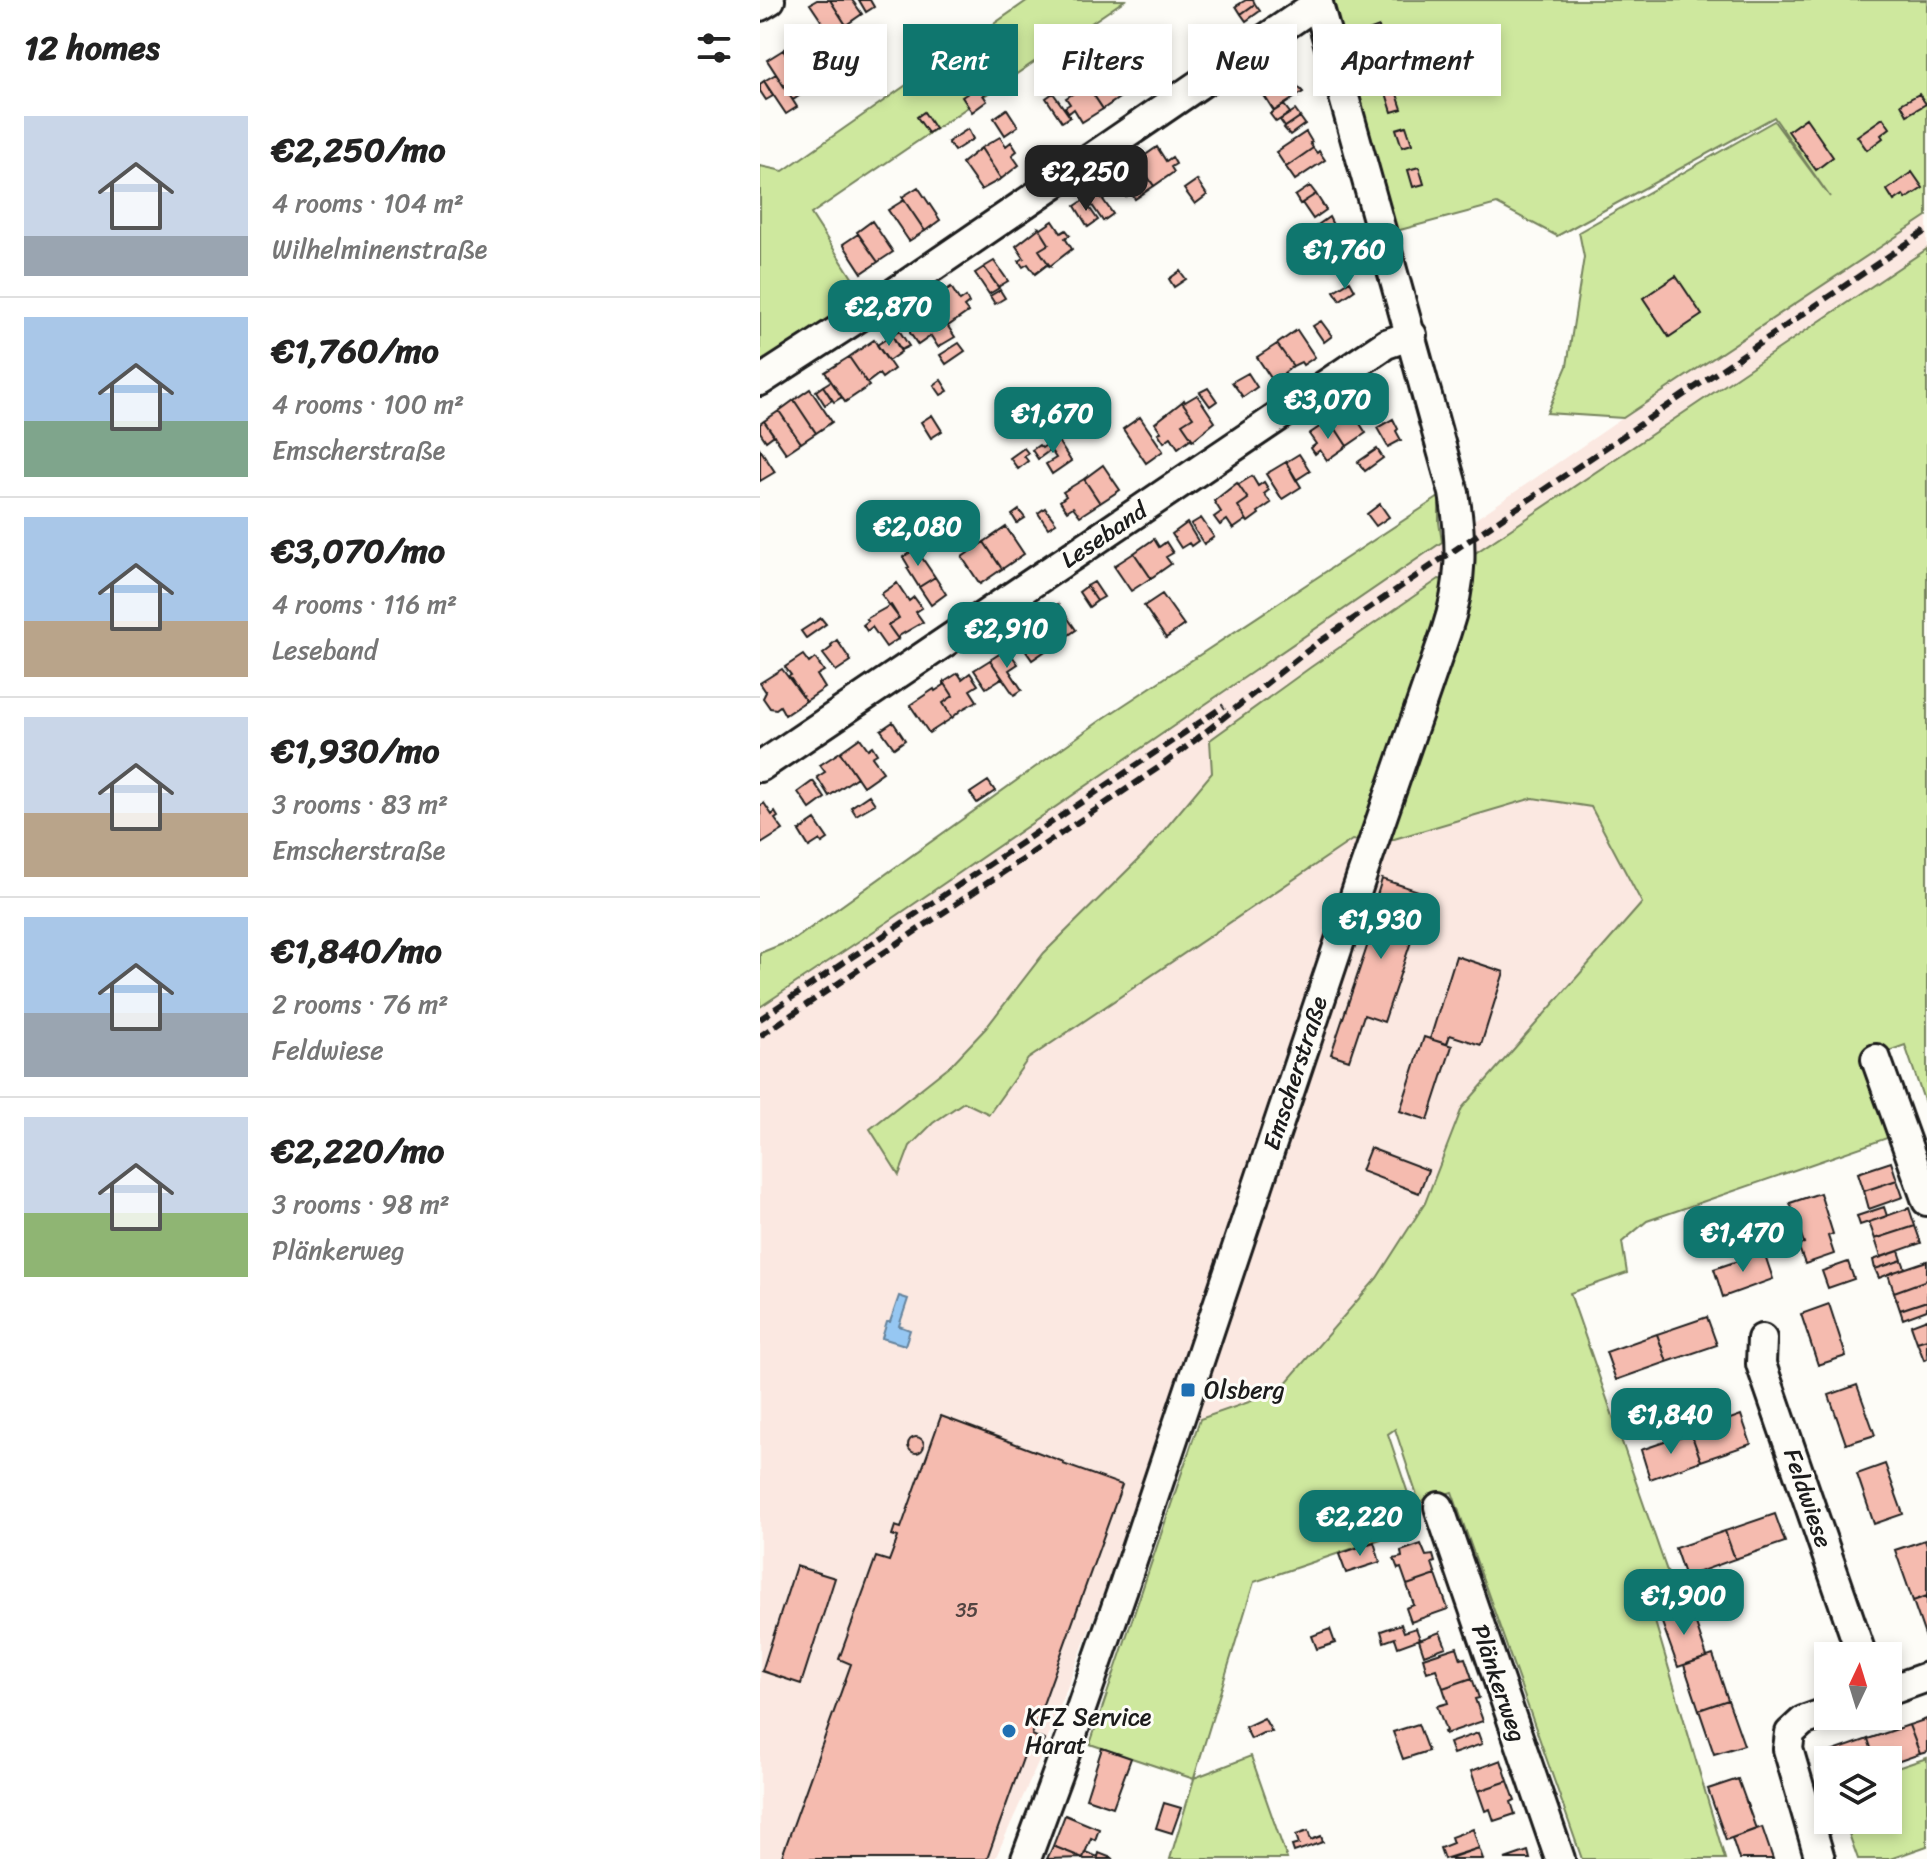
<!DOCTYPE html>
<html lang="en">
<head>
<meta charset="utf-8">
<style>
  :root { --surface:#fff; --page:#f6f6f6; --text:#222; --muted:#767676; --line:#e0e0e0; --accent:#0f766e }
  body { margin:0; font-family:Sriracha,sans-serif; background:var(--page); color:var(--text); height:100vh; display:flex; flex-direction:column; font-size:30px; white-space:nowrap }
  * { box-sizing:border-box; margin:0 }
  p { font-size:26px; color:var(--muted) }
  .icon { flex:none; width:44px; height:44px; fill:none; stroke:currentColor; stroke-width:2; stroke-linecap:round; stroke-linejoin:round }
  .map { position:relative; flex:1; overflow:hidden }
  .details { display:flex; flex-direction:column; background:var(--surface); width:760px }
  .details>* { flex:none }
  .banner { position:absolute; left:24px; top:24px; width:760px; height:72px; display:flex; gap:16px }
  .needle { width:52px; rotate:4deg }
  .controls { position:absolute; left:1054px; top:1642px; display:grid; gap:16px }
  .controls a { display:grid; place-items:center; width:88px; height:88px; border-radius:0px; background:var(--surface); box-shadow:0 4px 12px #0003; font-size:40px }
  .price { position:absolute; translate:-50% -68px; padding:0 18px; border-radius:16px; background:var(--accent); color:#fff; font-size:26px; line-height:52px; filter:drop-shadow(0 2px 4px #0008) }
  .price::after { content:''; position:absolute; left:50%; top:48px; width:24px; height:18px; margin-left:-12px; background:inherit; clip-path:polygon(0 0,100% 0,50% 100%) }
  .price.active { background:#222; color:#fff }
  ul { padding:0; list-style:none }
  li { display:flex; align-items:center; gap:24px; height:200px; padding:0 24px }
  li+li { border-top:2px solid var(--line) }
  li span { display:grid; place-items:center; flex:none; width:224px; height:160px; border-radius:0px; color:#555 }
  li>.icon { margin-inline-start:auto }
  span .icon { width:96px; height:96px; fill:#fffc; stroke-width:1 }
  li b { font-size:34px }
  h2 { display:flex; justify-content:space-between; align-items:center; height:96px; padding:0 24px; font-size:34px }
  .tag { padding:0 28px; border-radius:0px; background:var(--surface); box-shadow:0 4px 12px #0003; font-size:28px; line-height:72px }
  .tag.active { background:var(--accent); color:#fff }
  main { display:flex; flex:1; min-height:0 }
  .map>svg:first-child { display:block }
</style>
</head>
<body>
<main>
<section class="details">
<h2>12 homes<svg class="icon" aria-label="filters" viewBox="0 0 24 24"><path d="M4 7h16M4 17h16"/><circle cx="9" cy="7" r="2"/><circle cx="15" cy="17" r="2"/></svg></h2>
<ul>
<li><span style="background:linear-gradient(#c9d6e8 75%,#9aa5b1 0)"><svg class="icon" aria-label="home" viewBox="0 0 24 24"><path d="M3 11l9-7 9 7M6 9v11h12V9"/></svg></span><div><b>€2,250/mo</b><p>4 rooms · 104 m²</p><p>Wilhelminenstraße</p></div></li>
<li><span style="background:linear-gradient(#a9c7e8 65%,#7fa58c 0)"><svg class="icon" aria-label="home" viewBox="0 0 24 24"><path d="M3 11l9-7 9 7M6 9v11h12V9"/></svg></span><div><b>€1,760/mo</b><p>4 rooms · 100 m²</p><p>Emscherstraße</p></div></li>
<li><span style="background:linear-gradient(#a9c7e8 65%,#b9a48a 0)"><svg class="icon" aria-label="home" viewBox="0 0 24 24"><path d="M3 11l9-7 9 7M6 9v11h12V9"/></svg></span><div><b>€3,070/mo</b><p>4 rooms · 116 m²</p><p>Leseband</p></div></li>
<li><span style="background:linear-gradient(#c9d6e8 60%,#b9a48a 0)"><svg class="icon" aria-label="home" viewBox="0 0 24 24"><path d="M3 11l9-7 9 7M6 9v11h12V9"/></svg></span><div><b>€1,930/mo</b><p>3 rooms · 83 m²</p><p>Emscherstraße</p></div></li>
<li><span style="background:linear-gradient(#a9c7e8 60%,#9aa5b1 0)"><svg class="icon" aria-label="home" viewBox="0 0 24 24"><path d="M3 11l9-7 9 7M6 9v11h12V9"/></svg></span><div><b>€1,840/mo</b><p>2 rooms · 76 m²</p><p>Feldwiese</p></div></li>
<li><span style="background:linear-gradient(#c9d6e8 60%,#8fb573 0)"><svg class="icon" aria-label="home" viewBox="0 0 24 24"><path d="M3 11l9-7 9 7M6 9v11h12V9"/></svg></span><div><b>€2,220/mo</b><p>3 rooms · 98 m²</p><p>Plänkerweg</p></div></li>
</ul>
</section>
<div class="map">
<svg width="1167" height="1859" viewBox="0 0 1167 1859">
  <rect width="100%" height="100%" fill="#fdfcf7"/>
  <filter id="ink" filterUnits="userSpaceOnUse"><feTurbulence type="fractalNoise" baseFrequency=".0125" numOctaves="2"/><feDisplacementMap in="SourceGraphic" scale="16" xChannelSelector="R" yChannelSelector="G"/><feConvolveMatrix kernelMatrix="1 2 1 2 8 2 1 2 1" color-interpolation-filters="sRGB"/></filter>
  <g filter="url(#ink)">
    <!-- built -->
    <path fill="#fbe8e1" d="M1167,216V249L705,560L551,667L452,773L386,852L284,953L226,1028L192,1064L110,1129L139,1174L150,1146L173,1123L204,1101L229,1114L268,1059L592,840L624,842L773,798L831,807L882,903L702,1108L665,1203L617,1278L518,1392L440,1419L403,1436L280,1759L235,1859H0V1007L132,919L863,418Z"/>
    <!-- green -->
    <path fill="#cee89e" stroke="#75825d" stroke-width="2" d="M268,0H365L51,214L111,307L0,377V166L23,171Z
      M560,0H1167V216L863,418L787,413L807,366L824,257L819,232L1014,121L1070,197L1014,117L797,236L737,204L625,234Z
      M1167,249V1109L1145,1045L1106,1059L1133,1136L887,1221L862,1242L867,1273L810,1293L916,1597L891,1608L965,1859H822L692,1492L659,1502L635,1429L628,1434L659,1526L494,1582L434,1778L491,1756L527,1859H410L434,1779L330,1744L440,1419L518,1392L617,1278L665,1203L702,1108L882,903L831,807L773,798L624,842L705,560Z
      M679,497V522L682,542L132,919L0,1007V953L35,939L344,718Z
      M679,579L693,581L605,841L592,840L268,1059L229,1114L204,1102L173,1123L150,1146L139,1175L110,1129L192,1064L226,1028L284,953L386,852L452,773L450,740L551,667Z
      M1167,1758V1846L1130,1859H1098L1084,1820H1128V1771Z"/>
    <!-- water -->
    <path fill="#96c7f2" stroke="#65839c" stroke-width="2" d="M139,1296L148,1299L139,1326L150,1330L145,1345L122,1338L127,1322H130Z"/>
    <!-- building -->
    <path fill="#f5bbaf" stroke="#1c1c1c" stroke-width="2" d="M57,0H70L86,25L70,34L50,4Z
      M70,0H92L102,14L86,25Z
      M99,0H110L114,7L106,12Z
      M486,0H493L495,4L481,14L476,6Z
      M495,4L500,11L486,21L481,14Z
      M54,22L65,37L57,42L46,26Z
      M46,26L57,42L50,47L39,31Z
      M619,27L624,46L613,49L608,31Z
      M39,39L59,69L43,80L23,50Z
      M23,50L49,89L33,100L7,60Z
      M354,53L369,77L362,82L347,59Z
      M523,63L531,79L505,97L495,82Z
      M500,68L505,75L483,90L477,83Z
      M346,73L350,78L354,75L358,80L353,83L362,96L343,109L327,85Z
      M16,74L37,107L26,114L4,81Z
      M531,79L543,92L514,111L505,97Z
      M4,81L13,96L6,100L0,91V84Z
      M225,82L231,90L223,95L227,101L212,112L202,97Z
      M327,85L343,109L322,122L314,109L309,113L305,107L310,104L306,98Z
      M636,91L642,109L632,112L626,93Z
      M293,93L310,117L302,122L286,98Z
      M1159,94L1166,104L1147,115L1141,104Z
      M524,105L530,113L516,122L510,114Z
      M247,109L258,126L245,135L234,118Z
      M535,110L540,117L525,127L520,120Z
      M164,112L175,129L168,133L157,117Z
      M540,117L545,124L530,135L524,128Z
      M1046,118L1073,157L1056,170L1028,131Z
      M1123,118L1130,128L1121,135L1123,138L1107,150L1097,136Z
      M646,126L652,144L642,147L636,129Z
      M208,129L213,139L194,151L188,142Z
      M546,132L552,142L550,143L553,148L526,167L516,152Z
      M240,137L246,146L251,142L257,151L252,155L259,165L241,179L221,148Z
      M397,147L406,161L412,157L416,164L411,167L414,172L394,186L377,161Z
      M221,148L241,179L221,190L202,163Z
      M553,148L557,153L559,151L565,160L535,180L526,167Z
      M377,161L394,186L375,199L371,193L366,197L361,190L367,187L358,174Z
      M659,167L664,184L653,187L648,170Z
      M1152,172L1163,188L1146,199L1143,195L1134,201L1127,190Z
      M437,180L447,195L435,204L424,189Z
      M550,186L556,194L540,204L535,196Z
      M158,187L180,220L165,231L142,197Z
      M337,191L353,214L343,221L327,198Z
      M556,194L566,210L553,219L542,203Z
      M144,200L165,231L149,241L128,210Z
      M324,200L338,220L328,227L315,206Z
      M569,217L577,233L550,251L541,237Z
      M112,221L133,252L118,262L97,232Z
      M293,221L301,233L306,230L310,235L305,238L312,249L290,266L279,250L289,244L279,228L281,229Z
      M279,228L289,244L279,250L290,266L287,265L275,274L268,264L263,267L259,261L264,258L256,246Z
      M577,233L588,247L560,266L550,251Z
      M98,234L118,262L102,273L83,244Z
      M234,261L248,281L238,287L224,267Z
      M224,267L239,288L229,294L215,273Z
      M420,271L426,279L414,287L409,279Z
      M916,276L942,315L909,337L883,298Z
      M590,281L595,290L580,300L574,291Z
      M191,287L200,301L206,297L209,303L204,307L208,312L188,326L171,301Z
      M240,290L245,298L235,304L230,296Z
      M171,301L195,337L178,347L171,336L158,345L150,333L151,325L156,322L151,314Z
      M561,321L572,336L564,342L553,326Z
      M139,330L149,346L141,350L132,335Z
      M537,330L555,357L543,365L541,362L533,366L517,344Z
      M132,335L141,352L128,361L117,345Z
      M114,340L134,369L122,378L119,374L107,383L89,357Z
      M199,343L205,351L186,364L180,355Z
      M517,344L533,366L524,373L526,376L515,384L497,357Z
      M89,357L109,386L85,402L65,372Z
      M488,373L497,387L483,397L472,382Z
      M181,380L188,391L181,395L174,385Z
      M71,381L82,397L74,402L63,386Z
      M63,386L72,400L65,405L56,391Z
      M448,388L457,401L450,406L440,392Z
      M50,389L72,422L56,433L34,400Z
      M437,395L455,422L433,440L422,424L433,417L422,402L424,400L425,402Z
      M34,400L56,433L41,443L19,411Z
      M422,402L433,417L422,424L433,440L430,439L418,448L411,437L404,442L398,433L401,432L395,423Z
      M589,407L606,433L587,446L572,423L580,418L578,414Z
      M19,411L41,443L26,453L4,421Z
      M172,415L182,431L171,438L161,422Z
      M380,417L403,451L386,463L363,429Z
      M633,419L638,429L636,431L641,440L628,447L617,428Z
      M4,421L14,435L6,441L0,432V424Z
      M572,423L587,446L567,460L560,450L555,454L551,448L556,444L549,434L561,426L563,429Z
      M296,438L311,461L292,474L286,464L296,458L292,452L290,453L289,451L278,459L272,450L279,445L282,448Z
      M264,448L268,453L264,456L268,461L258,469L250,458Z
      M0,449L15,472L0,481Z
      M617,449L623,458L605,471L598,462Z
      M539,454L550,471L536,480L526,462Z
      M526,462L541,487L522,499L506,474Z
      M343,465L360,490L340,503L324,479Z
      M492,476L498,486L504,482L509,490L504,494L511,503L498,512L499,514L488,522L478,506L488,499L477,483L479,484Z
      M324,479L340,503L320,516L313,507L307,511L300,501L306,496L303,492Z
      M477,483L488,499L478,506L488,522L486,520L473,529L467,520L460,525L454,517L461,512L454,501Z
      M620,504L629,517L616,526L607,514Z
      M285,508L296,523L288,528L278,513Z
      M259,510L265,518L257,523L252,515Z
      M441,518L454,537L444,544L431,524Z
      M427,523L438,541L431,546L429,543L421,548L412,534Z
      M246,527L264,554L242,569L224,542Z
      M394,539L399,547L406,542L413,553L406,557L411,564L391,578L374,553Z
      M224,542L242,569L220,584L202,557Z
      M156,549L175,577L159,587L147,568L149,567L143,557Z
      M374,553L391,578L371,591L354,566Z
      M175,577L186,594L171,605L159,587Z
      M334,582L344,597L337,601L327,586Z
      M137,583L149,601L154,597L162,608L156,612L163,622L139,636L138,639L128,625L139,618L121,594Z
      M327,586L337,601L329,607L319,592Z
      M402,594L424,625L406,638L384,606Z
      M298,604L316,630L294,645L276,619Z
      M131,605L139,618L128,625L138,639L126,647L112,627L107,631L103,625L108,621L106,619Z
      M61,618L66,624L46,638L41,631Z
      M276,619L294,645L272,660L254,634Z
      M77,640L91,661L76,671L63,654L72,647L71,645Z
      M247,649L258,664L249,670L262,690L254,695L230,660Z
      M43,655L49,663L55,658L64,671L57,675L65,688L46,701L29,676L31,675L25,667Z
      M230,660L242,678L226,688L214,670Z
      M22,669L46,701L25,715L20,706L16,709L10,708L3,698L6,692L0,683Z
      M198,673L202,679L210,673L218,685L210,690L217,701L201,710L192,718L183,703L193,696L184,682Z
      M184,682L193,696L183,703L192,718L169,733L150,705L174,689L175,691L184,685Z
      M133,722L145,740L134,748L121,730Z
      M100,738L108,749L112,746L117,754L112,757L123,772L103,786L80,752Z
      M80,752L97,777L69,796L57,777L65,772L60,765Z
      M53,781L65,798L50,809L38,792Z
      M228,781L235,791L217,803L210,793Z
      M109,795L115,804L96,815L91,807Z
      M4,803L12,815L15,812L18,817L15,819L23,830L1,844L0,806Z
      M55,820L68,839L62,843L60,840L49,847L39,831Z
      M622,879L667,894L624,1022L604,1015L589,1060L571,1054L616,920L610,918Z
      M696,956L744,972L721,1045L690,1035L687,1044L670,1039Z
      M664,1037L692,1046L668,1120L640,1111Z
      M610,1148L668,1170L659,1193L601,1171Z
      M1131,1162L1137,1180L1104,1191L1098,1173Z
      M1137,1180L1143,1197L1109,1209L1104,1191Z
      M1060,1193L1073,1234L1068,1236L1074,1254L1045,1264L1038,1245L1044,1243L1030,1203Z
      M1124,1207L1127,1216L1100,1225L1097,1216Z
      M1149,1208L1155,1226L1115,1239L1109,1222Z
      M1155,1226L1161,1243L1121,1257L1115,1239Z
      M1139,1251L1142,1260L1115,1269L1113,1260Z
      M1004,1252L1013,1279L963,1297L954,1269Z
      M1142,1260L1145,1268L1119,1278L1115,1269Z
      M1167,1261V1280L1134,1292L1128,1274Z
      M1088,1262L1094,1279L1068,1288L1062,1271Z
      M1167,1280V1301L1140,1310L1134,1292Z
      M1167,1301V1310L1143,1319L1140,1310Z
      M1069,1304L1086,1356L1058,1365L1041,1314Z
      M947,1317L957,1345L907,1362L897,1334Z
      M1167,1319V1339L1157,1342L1151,1325Z
      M897,1334L907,1362L856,1380L846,1352Z
      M1167,1339V1359L1164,1360L1157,1342Z
      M1097,1385L1115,1435L1086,1444L1069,1395Z
      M981,1415L991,1444L941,1461L931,1433Z
      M181,1416L304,1462L303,1464L362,1485L272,1735L284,1740L279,1755L266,1750L227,1859H21L91,1664L79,1659L116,1557L129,1561L138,1537L132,1535L135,1526L141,1528Z
      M931,1433L941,1461L890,1479L881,1450Z
      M148 1445a8 8 0 1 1 16 0a8 8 0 1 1-16 0Z
      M1125,1464L1143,1514L1114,1524L1097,1474Z
      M1015,1514L1025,1542L975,1559L965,1531Z
      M965,1531L975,1559L925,1577L915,1548Z
      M1165,1540L1167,1546V1596L1153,1601L1135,1550Z
      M614,1542L620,1562L586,1573L579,1554Z
      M661,1544L666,1556L673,1555L675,1562L672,1563L676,1575L647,1585L641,1568L638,1569L634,1559L642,1557L641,1551Z
      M36,1566L75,1578L41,1684L2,1671Z
      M676,1575L688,1609L651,1622L646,1608L654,1605L647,1585Z
      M1167,1596V1641L1153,1601Z
      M930,1606L947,1657L918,1667L900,1617Z
      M641,1624L644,1632L656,1628L660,1639L638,1647L635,1638L624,1642L621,1631Z
      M570,1629L575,1643L557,1649L552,1636Z
      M680,1632L686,1647L664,1655L659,1640Z
      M697,1647L701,1659L705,1658L712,1678L683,1688L676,1669L667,1672L663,1658Z
      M953,1655L968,1700L939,1710L924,1665Z
      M712,1678L719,1698L715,1699L723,1721L685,1734L684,1732L686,1731L677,1706L688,1703L683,1688Z
      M968,1700L984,1745L954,1754L939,1710Z
      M504,1718L512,1732L503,1733L491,1739L485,1727Z
      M1167,1719V1752L1160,1754L1149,1725Z
      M658,1724L668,1751L643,1759L633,1732Z
      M1149,1725L1160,1754L1128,1765V1760H1115L1108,1739Z
      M718,1733L722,1744L693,1754L689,1743Z
      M1108,1739L1115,1760L1068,1761L1065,1754Z
      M342,1748L371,1758L353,1807L326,1798Z
      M741,1760L748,1781L718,1791L711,1771Z
      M978,1779L996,1829L966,1840L948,1789Z
      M748,1781L755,1800L751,1802L755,1814L734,1821L730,1809L725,1811L718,1791Z
      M404,1803L421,1808L412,1833L396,1828Z
      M305,1815L339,1829L335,1840L331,1838L323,1858L293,1846Z
      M1002,1827L1013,1859H979L972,1838Z
      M713,1829L719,1848L684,1859L680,1848L693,1843L691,1837Z
      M548,1831L551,1840L561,1836L563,1842L534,1852L532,1846L539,1844L536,1835Z
      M293,1846L323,1858L287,1859Z
      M719,1848L723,1859H687Z
      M768,1851L770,1859H745Z
      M325,1852L338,1857L339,1853L354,1859H324L323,1858Z"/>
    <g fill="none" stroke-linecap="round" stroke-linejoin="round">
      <defs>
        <path id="minor" d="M0,6L10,0
          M0,381L102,315L558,3
          M0,767L626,344L652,335
          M1116,1059L1167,1201
          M1002,1339L1001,1364L1102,1656
          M679,1507L800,1859
          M1128,1691L1167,1677
          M266,1859L315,1726L364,1585L602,875L686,632C703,582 702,543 694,493L557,0
          M1060,1859L1028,1749L1030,1733L1043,1721L1068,1712"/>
      </defs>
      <!-- minor casing -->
      <use href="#minor" stroke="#1c1c1c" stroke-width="34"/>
      <!-- minor -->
      <use href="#minor" stroke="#fdfcf7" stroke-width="28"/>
      <!-- rail -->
      <path stroke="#1c1c1c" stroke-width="6" stroke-dasharray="12 6" stroke-linecap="butt" d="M0,1019L464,706
        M0,1036L398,768C453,728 504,684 559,642L1167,230"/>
    </g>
  </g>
  <!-- markers -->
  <g fill="#1f6fb2" stroke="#fdfcf7" stroke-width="3">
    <rect x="420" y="1382" width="16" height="16" rx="4"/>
    <circle cx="249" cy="1731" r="8"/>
  </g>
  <g text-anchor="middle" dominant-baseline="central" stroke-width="6" stroke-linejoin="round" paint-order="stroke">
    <!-- number labels -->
    <g font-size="20" fill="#524441">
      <text x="207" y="1610">35</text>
    </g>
    <!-- street labels -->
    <g font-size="24" fill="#1c1c1c" stroke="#fdfcf7">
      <text transform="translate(344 535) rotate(-34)">Leseband</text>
      <text transform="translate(535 1073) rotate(-72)">Emscherstraße</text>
      <text transform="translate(1048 1498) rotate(71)">Feldwiese</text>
      <text transform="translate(739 1683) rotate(71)">Plänkerweg</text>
    </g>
    <!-- poi labels -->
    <g font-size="24" fill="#1c1c1c" stroke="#fdfcf7" text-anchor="start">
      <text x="444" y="1390">Olsberg</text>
      <text x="265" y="1717">KFZ Service<tspan x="265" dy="28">Harat</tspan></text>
    </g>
  </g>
</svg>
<div class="controls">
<a><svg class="needle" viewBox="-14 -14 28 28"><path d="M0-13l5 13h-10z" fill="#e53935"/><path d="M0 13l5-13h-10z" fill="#767676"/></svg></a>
<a><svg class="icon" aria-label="layers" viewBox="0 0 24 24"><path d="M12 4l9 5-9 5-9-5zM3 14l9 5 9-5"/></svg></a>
</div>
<b class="price active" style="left:326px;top:213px">€2,250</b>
<b class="price" style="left:585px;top:291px">€1,760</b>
<b class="price" style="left:129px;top:348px">€2,870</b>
<b class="price" style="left:568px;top:441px">€3,070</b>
<b class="price" style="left:293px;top:455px">€1,670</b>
<b class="price" style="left:158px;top:568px">€2,080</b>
<b class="price" style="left:247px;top:670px">€2,910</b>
<b class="price" style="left:621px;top:961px">€1,930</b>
<b class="price" style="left:983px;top:1274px">€1,470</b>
<b class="price" style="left:911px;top:1456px">€1,840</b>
<b class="price" style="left:600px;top:1558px">€2,220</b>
<b class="price" style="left:924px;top:1637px">€1,900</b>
<div class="banner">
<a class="tag">Buy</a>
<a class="tag active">Rent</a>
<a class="tag">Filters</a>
<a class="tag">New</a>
<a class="tag">Apartment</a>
</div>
</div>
</main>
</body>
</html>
